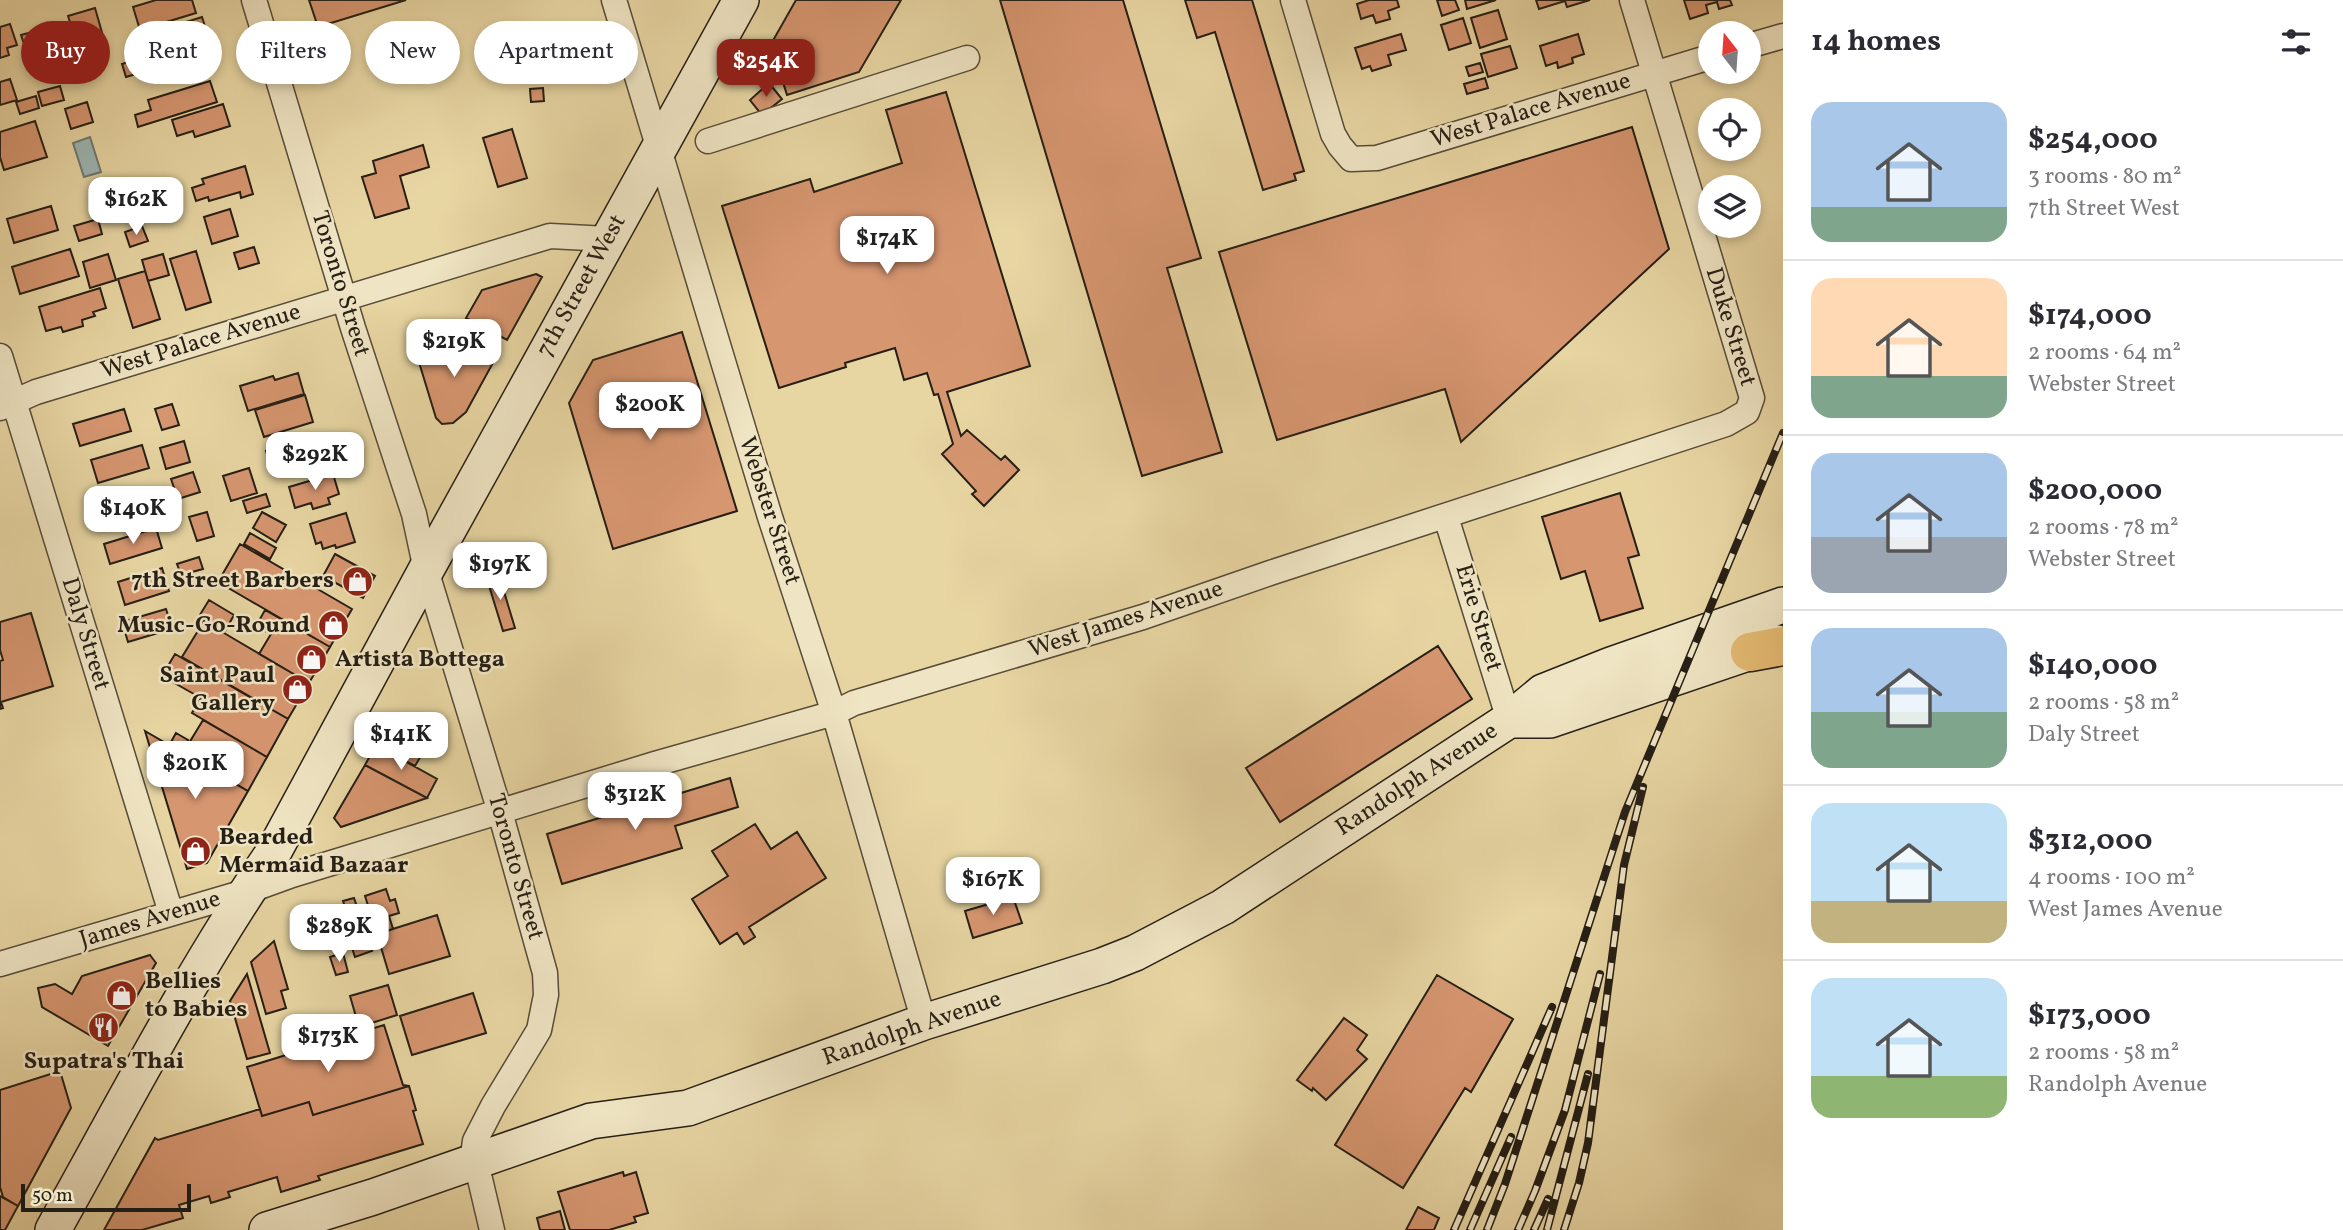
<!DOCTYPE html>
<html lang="en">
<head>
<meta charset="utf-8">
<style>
  :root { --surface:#fff; --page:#f2f2f3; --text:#2b2b33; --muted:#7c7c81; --line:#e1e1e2; --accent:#8f2418 }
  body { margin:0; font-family:Vollkorn,serif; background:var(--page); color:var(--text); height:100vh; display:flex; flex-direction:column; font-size:26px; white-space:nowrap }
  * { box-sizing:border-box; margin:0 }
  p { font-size:23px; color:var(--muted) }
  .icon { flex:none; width:38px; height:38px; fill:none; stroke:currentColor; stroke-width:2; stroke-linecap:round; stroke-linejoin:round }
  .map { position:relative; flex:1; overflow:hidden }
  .details { display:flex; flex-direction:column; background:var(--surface); width:560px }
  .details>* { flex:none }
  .banner { position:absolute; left:21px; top:21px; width:665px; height:63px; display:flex; gap:14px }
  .needle { width:46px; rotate:343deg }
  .controls { position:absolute; left:1698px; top:21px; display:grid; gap:14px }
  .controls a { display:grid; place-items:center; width:63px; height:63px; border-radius:50%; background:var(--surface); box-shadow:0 4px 10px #0003; font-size:35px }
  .scale { position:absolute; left:21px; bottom:18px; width:170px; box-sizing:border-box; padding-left:7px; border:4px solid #261f15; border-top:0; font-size:19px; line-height:24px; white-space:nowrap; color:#261f15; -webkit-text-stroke:5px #efe4c3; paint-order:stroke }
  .price { position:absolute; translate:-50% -60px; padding:0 16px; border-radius:14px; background:#fff; color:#222; font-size:23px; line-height:46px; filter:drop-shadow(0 2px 4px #0008) }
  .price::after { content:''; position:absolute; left:50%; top:42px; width:21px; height:16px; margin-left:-10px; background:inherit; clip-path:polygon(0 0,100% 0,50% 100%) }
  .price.current { background:var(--accent); color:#fff }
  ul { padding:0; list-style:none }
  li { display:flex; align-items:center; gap:21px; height:175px; padding:0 28px }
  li+li { border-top:2px solid var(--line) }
  li span { display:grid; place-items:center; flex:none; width:196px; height:140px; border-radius:21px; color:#555 }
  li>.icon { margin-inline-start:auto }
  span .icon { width:84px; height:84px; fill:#fffc; stroke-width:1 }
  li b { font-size:30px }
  h2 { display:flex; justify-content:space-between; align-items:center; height:84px; padding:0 28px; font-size:30px }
  .tag { padding:0 24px; border-radius:32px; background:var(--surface); box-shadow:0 4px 10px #0003; font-size:24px; line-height:63px }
  .tag.current { background:var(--accent); color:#fff }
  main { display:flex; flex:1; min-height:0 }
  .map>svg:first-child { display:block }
</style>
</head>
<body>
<main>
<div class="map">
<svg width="1783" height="1230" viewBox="0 0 1783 1230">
  <rect width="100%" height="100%" fill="#e7d5a2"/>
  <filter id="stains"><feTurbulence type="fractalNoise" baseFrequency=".00286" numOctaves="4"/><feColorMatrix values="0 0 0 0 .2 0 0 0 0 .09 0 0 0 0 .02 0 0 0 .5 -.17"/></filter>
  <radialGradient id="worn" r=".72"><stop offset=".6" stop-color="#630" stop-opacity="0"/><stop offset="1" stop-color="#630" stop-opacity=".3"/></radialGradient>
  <!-- water -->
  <path fill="#9db5b2" stroke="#6d7973" stroke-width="2" d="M90,137L101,172L84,177L73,143Z"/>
  <!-- building -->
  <path fill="#d69670" stroke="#261f15" stroke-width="2" d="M156,0H192L196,13L140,30L133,7Z
    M309,0H406L318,27Z
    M796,0H901L859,72L787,95L771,44Z
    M1000,0H1123L1201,258L1167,268L1222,452L1142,476Z
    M1185,0H1252L1304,171L1294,174L1296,180L1263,190L1215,32L1197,38Z
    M1369,0H1397L1399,7L1388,11L1390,19L1376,23L1373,15L1361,19L1357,4Z
    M1437,0H1455L1459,10L1442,16Z
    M1465,0H1496L1467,9Z
    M1536,0H1590L1567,7L1565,1L1539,9Z
    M1684,0H1730L1732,5L1719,9L1717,2L1706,5L1708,13L1690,19Z
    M95,8L103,36L77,44L68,16Z
    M1498,10L1507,39L1480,48L1471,18Z
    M202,17L213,51L126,77L122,64L153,55L151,47L168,42L164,29Z
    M1463,18L1471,43L1449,50L1441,25Z
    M10,24L17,45L7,48L9,55L0,58V27Z
    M556,24L565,53L532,64L523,34Z
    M36,31L39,41L47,38L52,52L29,59L21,35Z
    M1401,34L1406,50L1388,55L1391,65L1372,71L1370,66L1362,69L1355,48Z
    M1578,34L1584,54L1572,58L1573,63L1558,68L1557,62L1546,66L1540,46Z
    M67,39L70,50L59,54L56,43Z
    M1510,46L1517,68L1488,77L1481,54Z
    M93,52L96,62L85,65L82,55Z
    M1480,63L1483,72L1469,76L1466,67Z
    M1485,78L1488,88L1467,94L1464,84Z
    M10,79L17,100L0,105V82Z
    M210,81L217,102L138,127L135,115L151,110L148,100Z
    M769,83L782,99L762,115L750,100Z
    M60,86L64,100L42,106L38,92Z
    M543,88L544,101L531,102L530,89Z
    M946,92L1030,366L947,392L961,436L967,430L1001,460L1005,456L1019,470L984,506L972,494L976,491L942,454L953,444L938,394L934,395L927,373L904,380L895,348L845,363L846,367L779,388L722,206L810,179L814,192L902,163L886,110Z
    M36,96L39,108L20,114L16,102Z
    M87,102L93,122L71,129L65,109Z
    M223,104L230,126L195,137L193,131L177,136L172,120Z
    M35,121L47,157L4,170L0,157V132Z
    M1632,127L1669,249L1461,442L1445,389L1277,440L1219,252Z
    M512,129L527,178L498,187L483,138Z
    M423,145L429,167L400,176L409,208L375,218L362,177L376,173L373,161Z
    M245,166L253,194L241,198L240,192L209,201L208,197L196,201L192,188L204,184L202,179Z
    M51,206L58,230L14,243L7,219Z
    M230,209L238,236L212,244L204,217Z
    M98,219L102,234L79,241L74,226Z
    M142,226L148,241L130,247L125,232Z
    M254,247L259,263L239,269L234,253Z
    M70,249L79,276L20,294L12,267Z
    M196,251L211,302L186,310L170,259Z
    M108,254L116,280L90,288L83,262Z
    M163,254L169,275L148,281L142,260Z
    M145,271L160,319L133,328L118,279Z
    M536,274L542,277L507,340L466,318L482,290Z
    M100,288L106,308L93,312L95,316L82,320L83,326L63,332L61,327L46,331L39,307Z
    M682,332L737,511L613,549L569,403L593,360Z
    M450,337L494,361L466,412L453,423L442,424L436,418L415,349L436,361Z
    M298,373L304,394L248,411L240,386L273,376L275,380Z
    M305,395L313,422L264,437L255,410Z
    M172,404L179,425L162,430L155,409Z
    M124,409L131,431L80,446L73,424Z
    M322,434L329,456L287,469L286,466L272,470L266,451Z
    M184,441L190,462L166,469L160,448Z
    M142,445L149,468L98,483L91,460Z
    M249,468L257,493L231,501L223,476Z
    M193,472L200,492L178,499L171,479Z
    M333,474L339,494L328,498L330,504L313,509L311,503L295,508L289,487Z
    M133,491L143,522L112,531L109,524L97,527L90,504Z
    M1620,493L1639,555L1628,558L1643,608L1600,621L1585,571L1561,579L1542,517Z
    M266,494L270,506L247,513L243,501Z
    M207,512L214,536L197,541L189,517Z
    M262,512L286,525L276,542L253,528Z
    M346,513L355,542L336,548L335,545L323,549L321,542L316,544L310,524Z
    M156,528L162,548L110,564L104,544Z
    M250,533L276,548L270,559L244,544Z
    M240,544L352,609L330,647L218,582Z
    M335,554L375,576L363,598L323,576Z
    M199,557L203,569L181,575L177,564Z
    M162,568L169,591L125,605L118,582Z
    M498,572L515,628L503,631L486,576Z
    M209,600L234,615L224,633L309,683L288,719L182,657L204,621L198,618Z
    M166,609L171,625L157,629L158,633L128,642L122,622Z
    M265,610L330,647L309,683L259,654L271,634L256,626Z
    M31,613L53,686L1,702L3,708L0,709V661L3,660L0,650V622Z
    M1438,646L1472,699L1280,822L1246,768Z
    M175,654L288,719L267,757L192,713L201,698L162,676Z
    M203,720L267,757L248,791L183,753Z
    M387,727L426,747L415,766L376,745Z
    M145,731L248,791L207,863L187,869Z
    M176,733L188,740L183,748L171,742Z
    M376,745L437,779L427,798L365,765Z
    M365,765L427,798L341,827L334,818Z
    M730,778L738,807L675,826L682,848L562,884L547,834Z
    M755,824L771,849L797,832L826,878L749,927L755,937L744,944L737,933L720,944L692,899L728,876L712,851Z
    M386,889L390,901L395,899L399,913L389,916L393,929L377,934L365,896Z
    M1013,897L1022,923L973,938L965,911Z
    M354,898L372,951L355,957L350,942L345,944L340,931L344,929L340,917L343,916L341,908L345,907L343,901Z
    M437,915L450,956L389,974L377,934Z
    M274,941L288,989L281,991L286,1008L266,1014L251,962Z
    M343,953L348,972L336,975L330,957Z
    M150,955L156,963L108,1046L42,1007L38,988L55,984L72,994L82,976Z
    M247,974L270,1053L247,1059L230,1001Z
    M1437,975L1513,1019L1471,1092L1465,1088L1403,1188L1335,1145Z
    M388,985L397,1015L359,1027L350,996Z
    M473,993L486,1033L412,1055L400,1016Z
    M1344,1018L1367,1035L1357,1050L1367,1059L1326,1100L1313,1088L1312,1091L1297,1080Z
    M384,1025L403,1085L409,1086L313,1115L309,1102L262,1116L247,1067Z
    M60,1071L71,1108L18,1206L3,1197L0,1187V1090Z
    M409,1086L416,1110L413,1111L423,1144L318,1176L320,1180L281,1192L277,1177L228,1192L230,1197L211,1203L209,1196L179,1205L183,1218L142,1230H104L155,1138L158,1140L260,1109L262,1116L309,1102L313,1115Z
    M623,1172L624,1176L636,1172L648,1213L634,1217L636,1222L609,1230H570L558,1192Z
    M0,1196L18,1206L5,1230H0Z
    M1418,1207L1439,1218L1434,1230H1406Z
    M560,1211L565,1230H540L537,1218Z"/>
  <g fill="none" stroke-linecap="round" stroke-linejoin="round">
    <defs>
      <path id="street" d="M254,0L353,328L414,514L426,570L500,812L545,973L546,995L539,1030L493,1106L475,1141L472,1162L480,1179L492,1230
        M614,0L770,517L834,713L924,1022
        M1293,0L1333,134L1340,146L1351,159L1377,158L1710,57
        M1748,46L1783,36
        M708,141L967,58
        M0,356L171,913
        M0,408L36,392L550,236L608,239
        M1446,517L1509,720
        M0,964L248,891L292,875L655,764L834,713L854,703L1143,617L1270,573L1726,424L1747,412L1752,398L1632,0"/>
      <path id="secondary" d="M1509,720H1550L1777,643
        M53,1230C124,1103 191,973 273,853L426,570L741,0
        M267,1230L373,1197L591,1121L688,1108L924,1022L1102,966L1135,953L1223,907L1509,720L1543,692L1611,665L1783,605"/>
      <path id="highway" d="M1750,652L1783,646"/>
    </defs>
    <!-- street casing -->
    <use href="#street" stroke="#564c38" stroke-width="27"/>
    <!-- secondary casing -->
    <use href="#secondary" stroke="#261f15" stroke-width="38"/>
    <!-- highway casing -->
    <use href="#highway" stroke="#261f15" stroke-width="41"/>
    <!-- street -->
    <use href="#street" stroke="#efe4c3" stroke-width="24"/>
    <!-- secondary -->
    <use href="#secondary" stroke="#efe4c3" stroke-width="35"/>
    <!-- highway -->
    <use href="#highway" stroke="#e4ba71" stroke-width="38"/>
    <defs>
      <path id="rail" d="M1454,1230L1552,1007
        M1470,1230L1511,1137
        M1487,1230L1505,1184L1625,812L1783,433
        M1518,1230L1535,1191L1565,1110L1600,974
        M1534,1230L1548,1199
        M1547,1230L1588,1074
        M1564,1230L1579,1183L1588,1143L1624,865L1643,787"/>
    </defs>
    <!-- rail casing -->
    <use href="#rail" stroke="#261f15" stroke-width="8"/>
    <!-- rail -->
    <use href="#rail" stroke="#efe4c3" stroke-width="5" stroke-dasharray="16" stroke-linecap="butt"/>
  </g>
  <!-- icons -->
  <defs>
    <symbol id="shop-disc" viewBox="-11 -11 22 22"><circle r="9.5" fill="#8f2418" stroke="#efe4c3"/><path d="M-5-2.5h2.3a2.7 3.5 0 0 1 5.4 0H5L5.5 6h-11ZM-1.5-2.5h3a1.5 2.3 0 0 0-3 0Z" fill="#fff"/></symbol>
    <symbol id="restaurant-disc" viewBox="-11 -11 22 22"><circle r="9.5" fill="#8f2418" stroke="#efe4c3"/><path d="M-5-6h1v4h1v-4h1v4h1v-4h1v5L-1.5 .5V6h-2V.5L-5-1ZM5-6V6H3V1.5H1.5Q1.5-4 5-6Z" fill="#fff"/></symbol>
  </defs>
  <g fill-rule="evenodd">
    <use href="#shop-disc" x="340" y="564" width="35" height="35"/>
    <use href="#shop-disc" x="316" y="608" width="35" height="35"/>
    <use href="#shop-disc" x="294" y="642" width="35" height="35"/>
    <use href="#shop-disc" x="280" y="672" width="35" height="35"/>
    <use href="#shop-disc" x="178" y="834" width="35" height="35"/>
    <use href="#shop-disc" x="104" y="978" width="35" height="35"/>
    <use href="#restaurant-disc" x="86" y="1010" width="35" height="35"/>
  </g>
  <g text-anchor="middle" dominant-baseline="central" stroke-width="5" stroke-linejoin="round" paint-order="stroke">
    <!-- street labels -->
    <g font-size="24" fill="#261f15" stroke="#efe4c3">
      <text transform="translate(1531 111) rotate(-17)">West Palace Avenue</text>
      <text transform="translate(340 284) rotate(73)">Toronto Street</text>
      <text transform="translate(582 286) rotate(-61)">7th Street West</text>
      <text transform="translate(1730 327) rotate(73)">Duke Street</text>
      <text transform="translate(201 342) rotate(-17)">West Palace Avenue</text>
      <text transform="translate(769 511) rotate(72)">Webster Street</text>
      <text transform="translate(1478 618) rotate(73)">Erie Street</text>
      <text transform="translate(1126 620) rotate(-18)">West James Avenue</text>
      <text transform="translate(85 634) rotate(73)">Daly Street</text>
      <text transform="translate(1417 780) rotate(-33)">Randolph Avenue</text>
      <text transform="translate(515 867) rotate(74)">Toronto Street</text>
      <text transform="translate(150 920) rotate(-17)">James Avenue</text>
      <text transform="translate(912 1029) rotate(-19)">Randolph Avenue</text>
    </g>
    <!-- poi labels -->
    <g font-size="24" font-weight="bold" fill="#261f15" stroke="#efe4c3" text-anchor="end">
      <text x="334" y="581">7th Street Barbers</text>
      <text x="310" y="626">Music-Go-Round</text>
      <text x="335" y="660" text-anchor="start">Artista Bottega</text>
      <text x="275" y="676">Saint Paul<tspan x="275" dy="28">Gallery</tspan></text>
      <text x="219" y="838" text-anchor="start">Bearded<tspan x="219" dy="28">Mermaid Bazaar</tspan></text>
      <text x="145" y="982" text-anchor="start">Bellies<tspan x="145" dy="28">to Babies</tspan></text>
      <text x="104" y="1062" text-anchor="middle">Supatra's Thai</text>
    </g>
  </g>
  <rect width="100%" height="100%" filter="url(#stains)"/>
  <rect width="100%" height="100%" fill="url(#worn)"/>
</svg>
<div class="controls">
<a><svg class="needle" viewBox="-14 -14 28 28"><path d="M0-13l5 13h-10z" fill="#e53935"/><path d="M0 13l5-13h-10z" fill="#7c7c81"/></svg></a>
<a><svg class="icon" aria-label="locate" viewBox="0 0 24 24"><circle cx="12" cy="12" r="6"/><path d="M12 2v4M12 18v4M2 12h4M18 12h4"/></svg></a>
<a><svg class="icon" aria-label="layers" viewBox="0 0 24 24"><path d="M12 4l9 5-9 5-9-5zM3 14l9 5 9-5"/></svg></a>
</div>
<div class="scale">50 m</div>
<b class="price current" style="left:766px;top:99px">$254K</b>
<b class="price" style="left:136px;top:237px">$162K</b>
<b class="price" style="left:887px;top:276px">$174K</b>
<b class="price" style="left:454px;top:379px">$219K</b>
<b class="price" style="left:650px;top:442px">$200K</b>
<b class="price" style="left:315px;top:492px">$292K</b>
<b class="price" style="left:133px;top:546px">$140K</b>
<b class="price" style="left:500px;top:602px">$197K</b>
<b class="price" style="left:401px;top:772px">$141K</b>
<b class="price" style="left:195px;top:801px">$201K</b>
<b class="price" style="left:635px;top:832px">$312K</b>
<b class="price" style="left:993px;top:917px">$167K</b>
<b class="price" style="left:339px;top:964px">$289K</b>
<b class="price" style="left:328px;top:1074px">$173K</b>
<div class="banner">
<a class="tag current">Buy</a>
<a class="tag">Rent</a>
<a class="tag">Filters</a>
<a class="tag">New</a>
<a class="tag">Apartment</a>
</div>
</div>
<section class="details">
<h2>14 homes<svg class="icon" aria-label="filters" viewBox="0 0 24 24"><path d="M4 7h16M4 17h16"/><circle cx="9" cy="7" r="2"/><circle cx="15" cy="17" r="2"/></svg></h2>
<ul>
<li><span style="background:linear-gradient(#a9c7e8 75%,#7fa58c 0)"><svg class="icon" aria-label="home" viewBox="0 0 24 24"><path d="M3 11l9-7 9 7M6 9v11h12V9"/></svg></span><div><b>$254,000</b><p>3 rooms · 80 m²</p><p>7th Street West</p></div></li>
<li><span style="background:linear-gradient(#ffd9b3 70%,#7fa58c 0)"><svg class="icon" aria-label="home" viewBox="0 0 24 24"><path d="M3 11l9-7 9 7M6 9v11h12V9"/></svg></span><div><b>$174,000</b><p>2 rooms · 64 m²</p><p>Webster Street</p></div></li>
<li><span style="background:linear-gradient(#a9c7e8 60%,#9aa5b1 0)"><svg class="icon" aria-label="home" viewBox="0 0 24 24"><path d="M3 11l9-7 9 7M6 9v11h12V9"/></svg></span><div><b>$200,000</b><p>2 rooms · 78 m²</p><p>Webster Street</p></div></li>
<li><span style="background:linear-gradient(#a9c7e8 60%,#7fa58c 0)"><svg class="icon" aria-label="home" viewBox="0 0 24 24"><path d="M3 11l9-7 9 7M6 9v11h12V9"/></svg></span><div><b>$140,000</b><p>2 rooms · 58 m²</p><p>Daly Street</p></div></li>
<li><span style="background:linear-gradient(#bfe0f5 70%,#c2b280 0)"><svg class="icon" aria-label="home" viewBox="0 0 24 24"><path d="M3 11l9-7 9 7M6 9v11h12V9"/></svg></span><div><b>$312,000</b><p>4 rooms · 100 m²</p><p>West James Avenue</p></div></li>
<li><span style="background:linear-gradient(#bfe0f5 70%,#8fb573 0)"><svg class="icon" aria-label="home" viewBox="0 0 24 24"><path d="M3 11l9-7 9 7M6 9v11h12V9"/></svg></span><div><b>$173,000</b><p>2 rooms · 58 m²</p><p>Randolph Avenue</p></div></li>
</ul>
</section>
</main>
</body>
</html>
